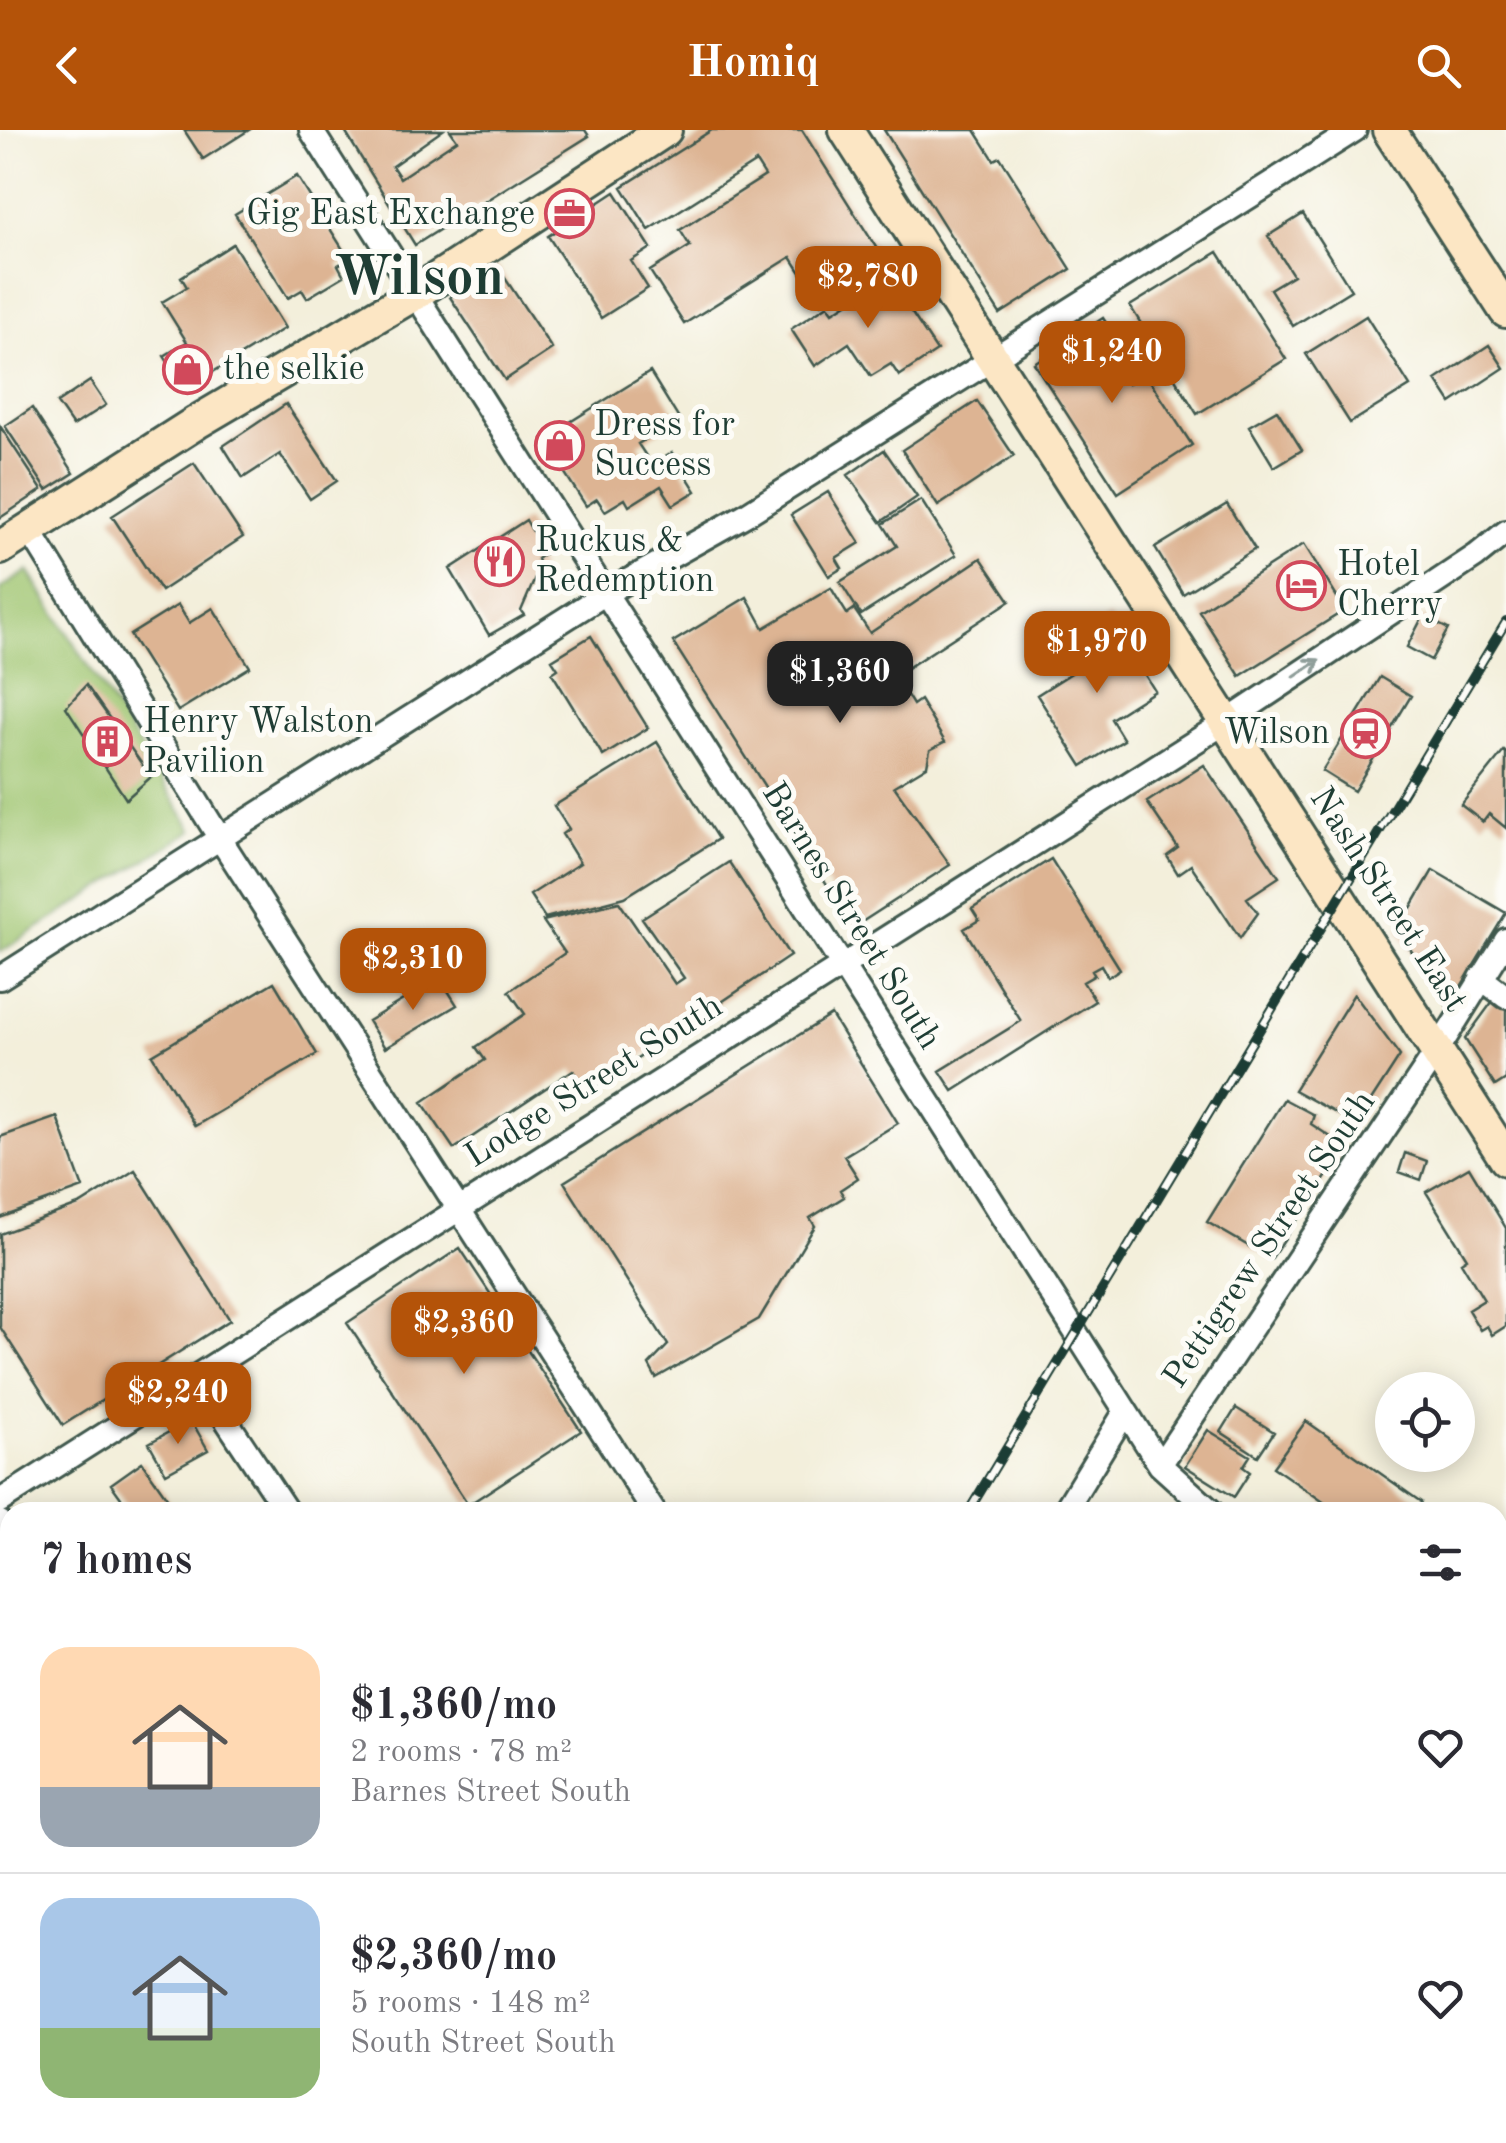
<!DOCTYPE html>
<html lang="en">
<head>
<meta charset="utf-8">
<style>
  :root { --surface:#fff; --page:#f2f2f3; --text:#2b2b33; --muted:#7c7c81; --line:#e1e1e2; --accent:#b45309 }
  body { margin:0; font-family:"Old Standard TT",serif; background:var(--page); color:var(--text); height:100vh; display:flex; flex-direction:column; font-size:38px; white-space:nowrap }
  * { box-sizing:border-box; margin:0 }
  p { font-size:32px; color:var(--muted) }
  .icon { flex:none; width:55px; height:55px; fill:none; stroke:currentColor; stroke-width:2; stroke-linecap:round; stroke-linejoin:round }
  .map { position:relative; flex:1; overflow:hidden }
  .sheet { position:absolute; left:0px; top:1372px; width:1508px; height:642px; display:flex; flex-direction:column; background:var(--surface); border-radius:30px 30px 0 0; box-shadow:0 5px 25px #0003 }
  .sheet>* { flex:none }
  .buttons { position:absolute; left:1375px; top:1242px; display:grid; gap:20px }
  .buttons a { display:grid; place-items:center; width:100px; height:100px; border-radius:50%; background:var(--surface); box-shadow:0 5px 25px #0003; font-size:50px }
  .price { position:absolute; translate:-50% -85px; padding:0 22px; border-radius:20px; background:var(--accent); color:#fff; font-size:32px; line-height:65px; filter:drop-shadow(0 2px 5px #0008) }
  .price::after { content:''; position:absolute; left:50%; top:60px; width:30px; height:22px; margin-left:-15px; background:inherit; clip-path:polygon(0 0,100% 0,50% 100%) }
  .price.on { background:#222; color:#fff }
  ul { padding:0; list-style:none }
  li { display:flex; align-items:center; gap:30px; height:250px; padding:0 40px }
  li+li { border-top:2px solid var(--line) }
  li span { display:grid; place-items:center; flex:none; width:280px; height:200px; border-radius:30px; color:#555 }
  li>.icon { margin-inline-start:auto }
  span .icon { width:120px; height:120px; fill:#fffc; stroke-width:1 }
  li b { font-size:42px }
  h2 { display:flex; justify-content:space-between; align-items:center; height:120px; padding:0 40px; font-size:42px }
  header { display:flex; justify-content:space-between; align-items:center; height:130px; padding:0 40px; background:var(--accent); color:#fff; font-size:45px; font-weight:600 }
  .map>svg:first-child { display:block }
</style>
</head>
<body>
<header><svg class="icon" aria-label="back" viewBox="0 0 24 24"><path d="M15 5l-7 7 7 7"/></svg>Homiq<svg class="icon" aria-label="search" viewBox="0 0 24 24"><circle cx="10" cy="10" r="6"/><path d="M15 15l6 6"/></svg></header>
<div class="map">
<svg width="1506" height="2013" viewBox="0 0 1506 2013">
  <rect width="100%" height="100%" fill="#fdfcf7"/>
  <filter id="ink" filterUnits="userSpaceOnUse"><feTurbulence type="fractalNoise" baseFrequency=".01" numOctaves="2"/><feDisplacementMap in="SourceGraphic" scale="20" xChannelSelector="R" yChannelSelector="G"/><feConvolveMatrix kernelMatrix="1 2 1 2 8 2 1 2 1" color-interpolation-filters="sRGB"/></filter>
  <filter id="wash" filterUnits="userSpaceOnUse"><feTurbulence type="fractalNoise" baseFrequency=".0048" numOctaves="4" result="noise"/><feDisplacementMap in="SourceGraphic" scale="40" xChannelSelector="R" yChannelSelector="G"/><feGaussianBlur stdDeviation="2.25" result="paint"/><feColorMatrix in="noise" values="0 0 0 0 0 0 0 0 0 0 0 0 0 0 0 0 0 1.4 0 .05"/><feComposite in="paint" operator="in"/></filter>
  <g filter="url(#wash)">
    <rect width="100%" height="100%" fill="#f3efdb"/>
    <!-- green -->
    <path fill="#9fc56f" stroke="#5f8152" stroke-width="2.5" d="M28,441L193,700L0,822V459Z"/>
    <g id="blocks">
      <!-- building -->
      <path fill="#ddb493" d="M184,0H249L203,29Z
        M344,0H443L392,36L400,48L457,10L450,0H585L589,6L415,115Z
        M712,0H802L886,133L821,174L791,127L684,194L650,141L690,116L680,100L765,46L756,32L649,100L622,57Z
        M884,0H975L994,30L1000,27L1071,139L1000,184Z
        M297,46L349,129L338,135L344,146L307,168L302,160L288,168L235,84Z
        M615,62L651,118L631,131L648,158L601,188L548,106Z
        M1303,84L1351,160L1293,196L1270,159L1293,145L1268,106Z
        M233,114L285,198L185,259L164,226L187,212L162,172L187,157L181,147Z
        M1218,122L1286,229L1197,284L1130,176Z
        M497,136L552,219L505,250L450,167Z
        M888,147L937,221L899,246L891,234L871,246L849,213L815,236L791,199L828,175L833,182Z
        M1366,186L1410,256L1350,293L1306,224Z
        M1103,188L1133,234L1120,242L1128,254L1145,243L1192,315L1118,363L1034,233Z
        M1489,215L1504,238L1451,273L1436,250Z
        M650,242L679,289L638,314L652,335L672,323L696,361L673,375L661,356L629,376L625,369L605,381L597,369L586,376L543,309Z
        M90,251L106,275L73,296L57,273Z
        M977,271L1014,326L938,376L902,320Z
        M286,274L337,351L310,369L280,324L243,348L223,316Z
        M32,278L74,343L47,360L5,296Z
        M1277,280L1302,320L1274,337L1249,296Z
        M0,296L42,360L0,388Z
        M884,320L917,367L881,392L848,345Z
        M194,333L243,407L161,461L112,386Z
        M828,362L860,413L836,428L842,438L829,446L791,385Z
        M921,370L956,425L861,485L840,452L897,416L883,394Z
        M1227,374L1255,419L1183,464L1155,418Z
        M526,390L545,423L537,429L540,437L521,481L524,485L489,505L450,439Z
        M1304,414L1345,480L1240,546L1199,481Z
        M981,428L1010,471L895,546L913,575L920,570L945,612L930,620L927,636L894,656L950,735L854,797L673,512L747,467L764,498L831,458L847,484L854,479L870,503Z
        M178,475L189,493L213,478L250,537L178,581L130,505Z
        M1423,486L1448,499L1431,530L1407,517Z
        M1109,487L1155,561L1111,589L1124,610L1082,636L1037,565L1106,521L1091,498Z
        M591,506L648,598L603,626L552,543L558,539L552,530Z
        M1380,547L1411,566L1354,661L1322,641Z
        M86,555L151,647L126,669L66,577Z
        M657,612L718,709L625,767L545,788L530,765L580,733L562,704L569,699L554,676Z
        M1504,621L1506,623V698L1489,684L1483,692L1461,675Z
        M1204,635L1279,747L1247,768L1258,783L1240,808L1191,735L1178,744L1167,726L1178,718L1147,672Z
        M1051,729L1120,839L1108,847L1101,835L1092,840L1095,845L1083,852L1095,871L953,961L940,941L1021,891L964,799L979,790L972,779Z
        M729,732L790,826L588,962L573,940L454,1019L422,972L485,930L476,917L525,884L509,861L565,823L543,791L619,772L675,854L684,848L642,788Z
        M1433,740L1506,783L1448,878L1398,800Z
        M440,848L457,875L385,918L368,891Z
        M274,852L317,924L195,996L152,925Z
        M1354,864L1400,926L1356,994L1294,960Z
        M1495,868L1506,877V949L1495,956L1465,909Z
        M831,885L898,993L844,1026L858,1048L840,1060L844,1067L810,1088L815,1096L759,1189L656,1248L649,1235L668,1215L564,1052Z
        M1284,969L1314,985L1311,994L1346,1017L1271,1129L1207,1092Z
        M57,987L83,1058L0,1088V1007Z
        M1405,1023L1427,1031L1421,1050L1399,1042Z
        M1469,1037L1506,1098V1196L1492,1205L1487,1196L1480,1200L1468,1180L1484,1170L1461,1132L1467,1128L1426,1062Z
        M135,1040L230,1190L63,1295L0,1197V1104L81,1074Z
        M460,1118L581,1301L468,1375L347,1193Z
        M1236,1278L1274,1302L1258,1326L1221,1302Z
        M191,1290L208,1320L166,1343L149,1313Z
        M1306,1291L1421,1372L1414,1382H1338L1273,1337Z
        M1208,1300L1250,1326L1243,1337L1250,1342L1234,1367L1185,1336Z
        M142,1332L177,1382H131L111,1354Z
        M0,1763L10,1781V1889L5,1892L0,1885Z
        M177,2005H220L207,2013H182Z"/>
    </g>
  </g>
  <g filter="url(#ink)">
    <use href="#blocks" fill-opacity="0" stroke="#3f584d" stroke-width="2.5"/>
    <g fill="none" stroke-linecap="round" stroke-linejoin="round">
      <defs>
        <path id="lane" d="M1498,1766L1506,1752"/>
        <path id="street" d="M311,0L1160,1335L1212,1382
          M29,399L219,707L654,1382
          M0,848L606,463L747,384L1355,0
          M1481,848L1506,867
          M197,1246L287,1382
          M1160,1335L1437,921L1506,810
          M0,1371L1226,592L1476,426L1506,402
          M1064,1382L1125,1282
          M0,1392L10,1408
          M1498,1602L1506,1609
          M1498,1986L1506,1993
          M274,2013L279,2005
          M1055,2013L1060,2005"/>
        <path id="secondary" d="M846,0L1506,1029
          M1389,0L1506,181
          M0,418L197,292L414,164L665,0"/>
      </defs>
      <!-- lane casing -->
      <use href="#lane" stroke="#3f584d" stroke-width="16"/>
      <!-- street casing -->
      <use href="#street" stroke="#3f584d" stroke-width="28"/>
      <!-- secondary casing -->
      <use href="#secondary" stroke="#3f584d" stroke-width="38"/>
      <!-- lane -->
      <use href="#lane" stroke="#fff" stroke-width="11"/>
      <!-- street -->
      <use href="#street" stroke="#fff" stroke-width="22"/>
      <!-- secondary -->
      <use href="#secondary" stroke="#fce6c4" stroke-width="32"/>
      <defs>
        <path id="rail" d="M968,1382L1506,492
          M603,2013L608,2005"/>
      </defs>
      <!-- rail casing -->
      <use href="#rail" stroke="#1f3d34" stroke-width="10"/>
      <!-- rail -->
      <use href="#rail" stroke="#fdfcf7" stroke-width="6" stroke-dasharray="19" stroke-linecap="butt"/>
    </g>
    <!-- one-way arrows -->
    <defs><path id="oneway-shaft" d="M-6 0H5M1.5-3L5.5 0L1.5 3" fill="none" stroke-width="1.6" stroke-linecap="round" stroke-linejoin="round" transform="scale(2.5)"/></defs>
    <use stroke="#8f9e9a" href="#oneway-shaft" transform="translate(1307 538) rotate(-34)"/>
  </g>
  <!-- icons -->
  <defs>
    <symbol id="office-ring" viewBox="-11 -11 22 22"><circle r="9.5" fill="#fdfcf7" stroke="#d1495b" stroke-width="1.5"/><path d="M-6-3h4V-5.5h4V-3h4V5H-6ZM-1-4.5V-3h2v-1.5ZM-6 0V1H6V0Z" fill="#d1495b"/></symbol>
    <symbol id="shop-ring" viewBox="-11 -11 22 22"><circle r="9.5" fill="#fdfcf7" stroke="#d1495b" stroke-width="1.5"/><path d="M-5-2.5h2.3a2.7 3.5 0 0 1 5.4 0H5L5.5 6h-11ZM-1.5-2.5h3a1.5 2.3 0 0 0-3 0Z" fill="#d1495b"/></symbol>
    <symbol id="restaurant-ring" viewBox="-11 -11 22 22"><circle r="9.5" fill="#fdfcf7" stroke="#d1495b" stroke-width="1.5"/><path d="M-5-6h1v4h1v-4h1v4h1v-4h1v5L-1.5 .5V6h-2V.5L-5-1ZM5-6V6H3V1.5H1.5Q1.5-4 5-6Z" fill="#d1495b"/></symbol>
    <symbol id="hotel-ring" viewBox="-11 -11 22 22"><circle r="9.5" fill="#fdfcf7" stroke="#d1495b" stroke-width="1.5"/><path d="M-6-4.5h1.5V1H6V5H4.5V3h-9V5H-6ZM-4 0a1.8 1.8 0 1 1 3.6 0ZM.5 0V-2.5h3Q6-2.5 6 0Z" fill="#d1495b"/></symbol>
    <symbol id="station-ring" viewBox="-11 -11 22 22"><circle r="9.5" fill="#fdfcf7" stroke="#d1495b" stroke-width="1.5"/><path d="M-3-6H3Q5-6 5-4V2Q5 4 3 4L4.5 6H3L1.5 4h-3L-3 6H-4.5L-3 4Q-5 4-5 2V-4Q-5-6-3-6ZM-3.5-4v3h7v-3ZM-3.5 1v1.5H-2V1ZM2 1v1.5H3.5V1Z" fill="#d1495b"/></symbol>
    <symbol id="building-ring" viewBox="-11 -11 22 22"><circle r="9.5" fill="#fdfcf7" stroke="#d1495b" stroke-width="1.5"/><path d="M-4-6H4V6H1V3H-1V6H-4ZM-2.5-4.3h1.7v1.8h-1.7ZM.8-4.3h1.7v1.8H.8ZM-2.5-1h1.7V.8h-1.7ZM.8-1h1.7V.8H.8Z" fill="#d1495b"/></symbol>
  </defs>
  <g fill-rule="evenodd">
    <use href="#office-ring" x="542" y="56" width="55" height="55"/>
    <use href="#shop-ring" x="160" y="212" width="55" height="55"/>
    <use href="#shop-ring" x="532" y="288" width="55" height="55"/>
    <use href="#restaurant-ring" x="472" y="404" width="55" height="55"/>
    <use href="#hotel-ring" x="1274" y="428" width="55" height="55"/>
    <use href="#station-ring" x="1338" y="576" width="55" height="55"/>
    <use href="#building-ring" x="80" y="584" width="55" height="55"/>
  </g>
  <g text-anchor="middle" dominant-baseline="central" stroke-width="10" stroke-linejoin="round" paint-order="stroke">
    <!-- poi labels -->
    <g font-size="35" fill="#1f3d34" stroke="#fdfcf7" text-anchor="start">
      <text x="535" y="84" text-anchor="end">Gig East Exchange</text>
      <text x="223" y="239">the selkie</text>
      <text x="594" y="295">Dress for<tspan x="594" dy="40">Success</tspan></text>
      <text x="535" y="411">Ruckus &amp;<tspan x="535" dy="40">Redemption</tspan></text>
      <text x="1337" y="435">Hotel<tspan x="1337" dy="40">Cherry</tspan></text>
      <text x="143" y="592">Henry Walston<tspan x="143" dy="40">Pavilion</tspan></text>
      <text x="1330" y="603" text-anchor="end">Wilson</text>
    </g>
    <!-- street labels -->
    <g font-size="35" fill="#1f3d34" stroke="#fdfcf7">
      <text transform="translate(1388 770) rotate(57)">Nash Street East</text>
      <text transform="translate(851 786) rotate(58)">Barnes Street South</text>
      <text transform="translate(594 952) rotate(-32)">Lodge Street South</text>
      <text transform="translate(1270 1110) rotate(-56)">Pettigrew Street South</text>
    </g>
    <!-- town labels -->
    <g font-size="55" font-weight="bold" fill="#1f3d34" stroke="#fdfcf7">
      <text x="419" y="149">Wilson</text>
    </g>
  </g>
</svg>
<div class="buttons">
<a><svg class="icon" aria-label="locate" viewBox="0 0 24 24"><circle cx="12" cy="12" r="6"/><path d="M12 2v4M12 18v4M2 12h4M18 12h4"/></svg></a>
</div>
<b class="price" style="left:868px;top:201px">$2,780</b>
<b class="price" style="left:1112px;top:276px">$1,240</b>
<b class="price" style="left:1097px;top:566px">$1,970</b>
<b class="price on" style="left:840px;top:596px">$1,360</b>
<b class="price" style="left:413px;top:883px">$2,310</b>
<b class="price" style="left:464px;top:1247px">$2,360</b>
<b class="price" style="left:178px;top:1317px">$2,240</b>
<section class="sheet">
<h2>7 homes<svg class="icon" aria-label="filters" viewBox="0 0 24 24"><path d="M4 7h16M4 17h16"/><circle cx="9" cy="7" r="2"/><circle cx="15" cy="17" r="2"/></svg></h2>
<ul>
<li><span style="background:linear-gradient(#ffd9b3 70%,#9aa5b1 0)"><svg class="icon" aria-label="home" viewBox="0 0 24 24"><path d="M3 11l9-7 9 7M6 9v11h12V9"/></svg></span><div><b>$1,360/mo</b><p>2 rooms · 78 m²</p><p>Barnes Street South</p></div><svg class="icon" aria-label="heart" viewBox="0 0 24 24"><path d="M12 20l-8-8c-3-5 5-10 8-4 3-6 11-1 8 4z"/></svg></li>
<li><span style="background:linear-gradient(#a9c7e8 65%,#8fb573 0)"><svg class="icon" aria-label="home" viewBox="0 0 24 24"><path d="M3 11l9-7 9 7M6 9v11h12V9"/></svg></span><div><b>$2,360/mo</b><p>5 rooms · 148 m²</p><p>South Street South</p></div><svg class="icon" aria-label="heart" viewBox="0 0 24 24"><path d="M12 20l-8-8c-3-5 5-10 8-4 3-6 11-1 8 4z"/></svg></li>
</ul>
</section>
</div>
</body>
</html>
